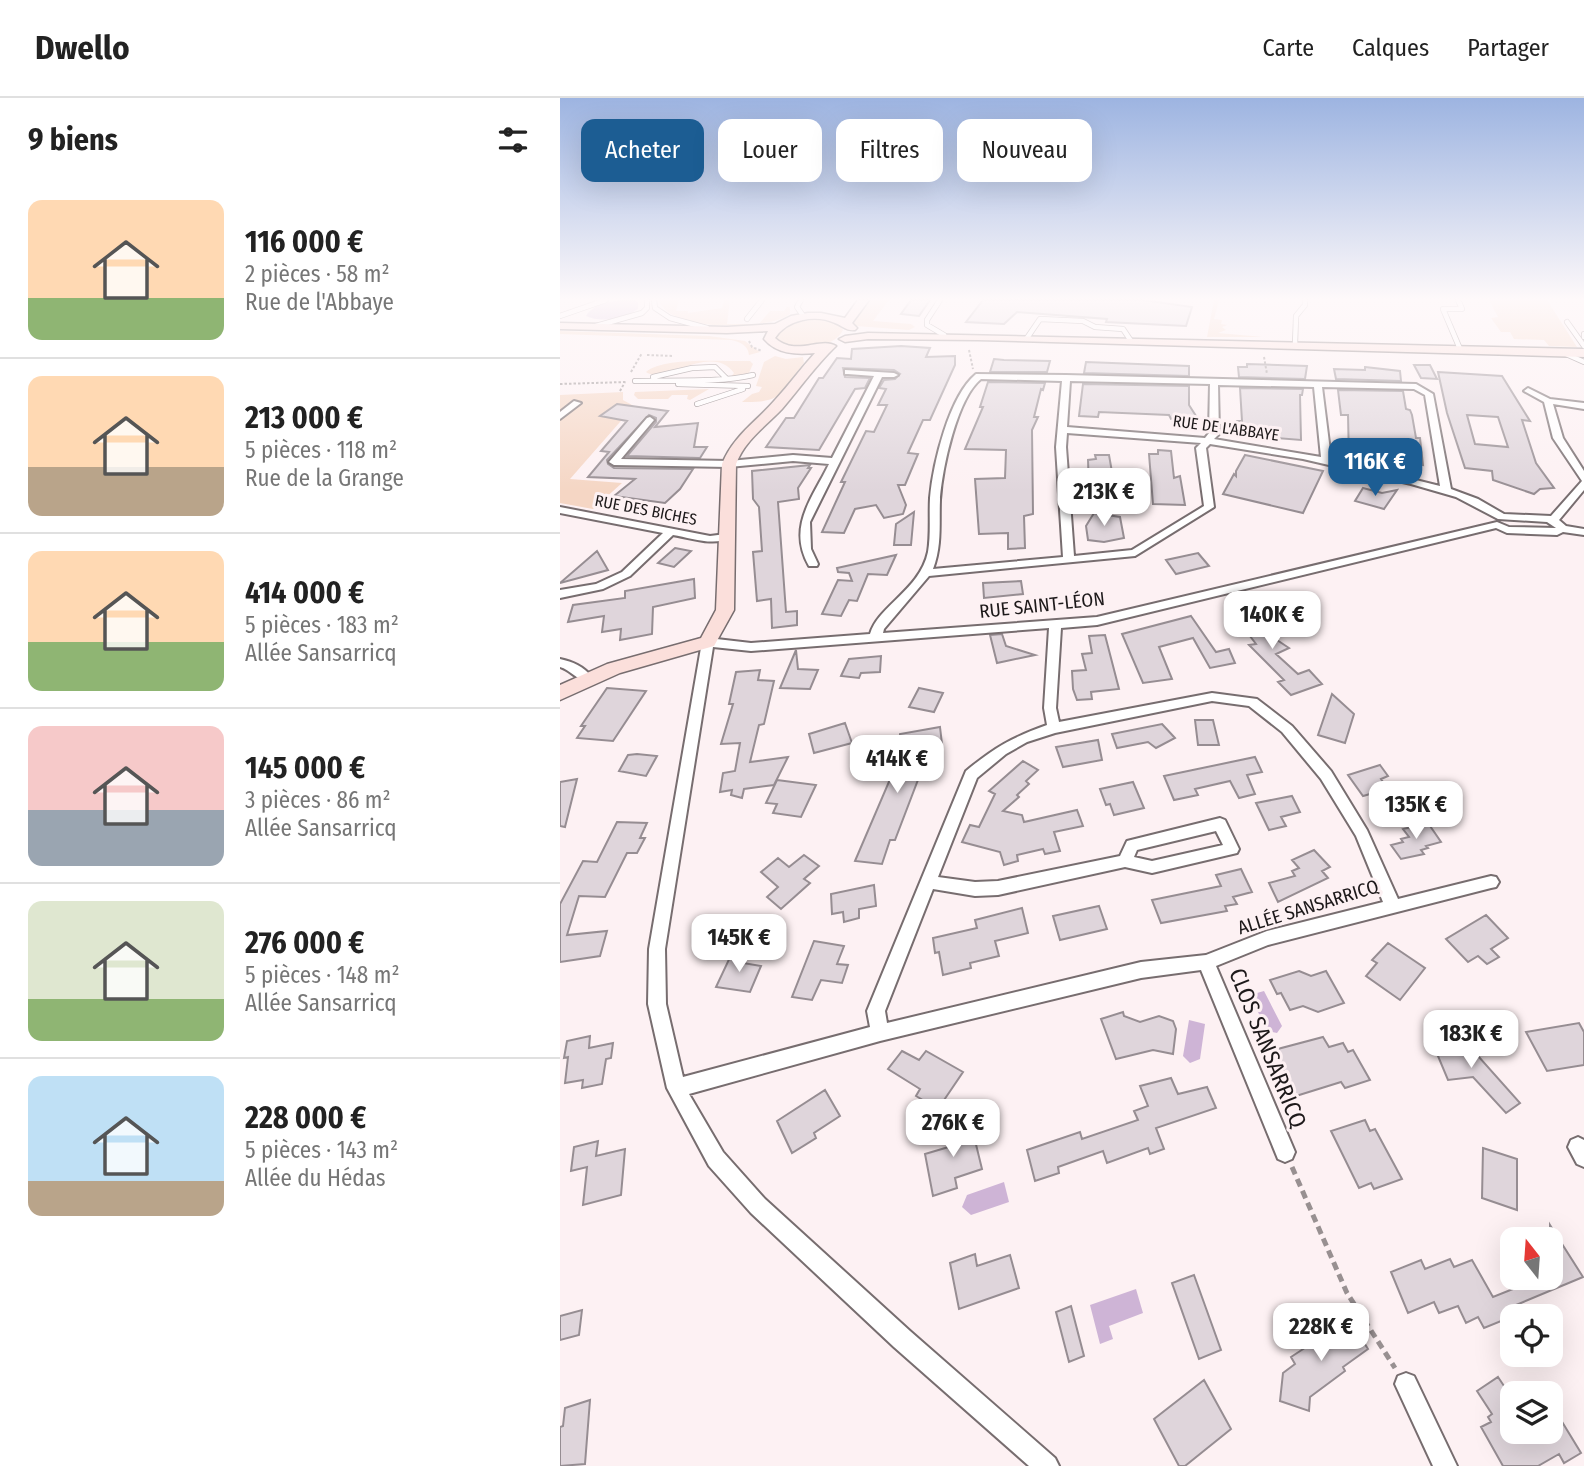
<!DOCTYPE html>
<html lang="fr">
<head>
<meta charset="utf-8">
<style>
  :root { --surface:#fff; --page:#f6f6f6; --text:#222; --muted:#767676; --line:#e0e0e0; --accent:#1c5d93 }
  body { margin:0; font-family:"Fira Sans Condensed",sans-serif; background:var(--page); color:var(--text); height:100vh; display:flex; flex-direction:column; font-size:26px; white-space:nowrap }
  * { box-sizing:border-box; margin:0 }
  p { font-size:23px; color:var(--muted) }
  .icon { flex:none; width:38px; height:38px; fill:none; stroke:currentColor; stroke-width:2; stroke-linecap:round; stroke-linejoin:round }
  .map { position:relative; flex:1; overflow:hidden }
  .side { display:flex; flex-direction:column; background:var(--surface); width:560px }
  .side>* { flex:none }
  .banner { position:absolute; left:21px; top:21px; width:665px; height:63px; display:flex; gap:14px }
  .needle { width:46px; rotate:343deg }
  .tools { position:absolute; left:940px; top:1129px; display:grid; gap:14px }
  .tools a { display:grid; place-items:center; width:63px; height:63px; border-radius:14px; background:var(--surface); box-shadow:0 7px 28px #0002; font-size:35px }
  .price { position:absolute; translate:-50% -60px; padding:0 16px; border-radius:14px; background:#fff; color:#222; font-size:23px; line-height:46px; filter:drop-shadow(0 2px 4px #0008) }
  .price::after { content:''; position:absolute; left:50%; top:42px; width:21px; height:16px; margin-left:-10px; background:inherit; clip-path:polygon(0 0,100% 0,50% 100%) }
  .price.selected { background:var(--accent); color:#fff }
  ul { padding:0; list-style:none }
  li { display:flex; align-items:center; gap:21px; height:175px; padding:0 28px }
  li+li { border-top:2px solid var(--line) }
  li span { display:grid; place-items:center; flex:none; width:196px; height:140px; border-radius:14px; color:#555 }
  li>.icon { margin-inline-start:auto }
  span .icon { width:84px; height:84px; fill:#fffc; stroke-width:1 }
  li b { font-size:30px }
  h2 { display:flex; justify-content:space-between; align-items:center; height:84px; padding:0 28px; font-size:30px }
  .tag { padding:0 24px; border-radius:14px; background:var(--surface); box-shadow:0 7px 28px #0002; font-size:24px; line-height:63px }
  .tag.selected { background:var(--accent); color:#fff }
  header { display:flex; align-items:center; gap:42px; box-sizing:border-box; height:98px; padding:0 35px; background:var(--surface); border-bottom:2px solid var(--line) }
  header strong { font-size:33px }
  nav { display:flex; gap:38px; margin-inline-start:auto; font-size:24px }
  main { display:flex; flex:1; min-height:0 }
  .map>svg:first-child { display:block }
</style>
</head>
<body>
<header>
<strong>Dwello</strong>
<nav><a>Carte</a><a>Calques</a><a>Partager</a></nav>
</header>
<main>
<section class="side">
<h2>9 biens<svg class="icon" aria-label="filters" viewBox="0 0 24 24"><path d="M4 7h16M4 17h16"/><circle cx="9" cy="7" r="2"/><circle cx="15" cy="17" r="2"/></svg></h2>
<ul>
<li><span style="background:linear-gradient(#ffd9b3 70%,#8fb573 0)"><svg class="icon" aria-label="home" viewBox="0 0 24 24"><path d="M3 11l9-7 9 7M6 9v11h12V9"/></svg></span><div><b>116 000 €</b><p>2 pièces · 58 m²</p><p>Rue de l'Abbaye</p></div></li>
<li><span style="background:linear-gradient(#ffd9b3 65%,#b9a48a 0)"><svg class="icon" aria-label="home" viewBox="0 0 24 24"><path d="M3 11l9-7 9 7M6 9v11h12V9"/></svg></span><div><b>213 000 €</b><p>5 pièces · 118 m²</p><p>Rue de la Grange</p></div></li>
<li><span style="background:linear-gradient(#ffd9b3 65%,#8fb573 0)"><svg class="icon" aria-label="home" viewBox="0 0 24 24"><path d="M3 11l9-7 9 7M6 9v11h12V9"/></svg></span><div><b>414 000 €</b><p>5 pièces · 183 m²</p><p>Allée Sansarricq</p></div></li>
<li><span style="background:linear-gradient(#f6c9c9 60%,#9aa5b1 0)"><svg class="icon" aria-label="home" viewBox="0 0 24 24"><path d="M3 11l9-7 9 7M6 9v11h12V9"/></svg></span><div><b>145 000 €</b><p>3 pièces · 86 m²</p><p>Allée Sansarricq</p></div></li>
<li><span style="background:linear-gradient(#dfe7d0 70%,#8fb573 0)"><svg class="icon" aria-label="home" viewBox="0 0 24 24"><path d="M3 11l9-7 9 7M6 9v11h12V9"/></svg></span><div><b>276 000 €</b><p>5 pièces · 148 m²</p><p>Allée Sansarricq</p></div></li>
<li><span style="background:linear-gradient(#bfe0f5 75%,#b9a48a 0)"><svg class="icon" aria-label="home" viewBox="0 0 24 24"><path d="M3 11l9-7 9 7M6 9v11h12V9"/></svg></span><div><b>228 000 €</b><p>5 pièces · 143 m²</p><p>Allée du Hédas</p></div></li>
</ul>
</section>
<div class="map">
<svg width="1024" height="1368" viewBox="0 0 1024 1368">
  <rect width="100%" height="100%" fill="#fdf1f3"/>
  <!-- green -->
  <path fill="#f5d6c4" d="M99,202H119L116,213H128V215L162,210L164,202H170L167,226H199L210,213H224L227,209H230V216C208,233 107,234 99,202Z
    M310,202H329L313,223L351,226L355,229L349,232L296,228L291,224L292,220Z
    M654,202H659L654,221L662,222L661,226L667,227L662,229L666,232L658,235L703,239H647Z
    M929,202H987L1017,249L989,248L984,242L954,241L950,234H941L931,220L938,219Z
    M260,221L280,227L283,232C274,252 232,254 217,241L216,235L233,224Z
    M0,233L149,238L185,243L200,254L189,257C188,247 180,244 171,242L0,236Z
    M215,258L226,261L243,259L244,265C220,295 224,305 182,304L192,296L199,294L202,289L196,288L204,264Z
    M190,263L193,266L188,277L171,279L174,275C151,244 105,287 86,274C104,258 165,264 190,263Z
    M149,291L130,302L127,301L128,297H112L108,301H78L74,297L75,294Z
    M63,294V302L74,308L10,381L62,385L33,411L0,405V297Z"/>
  <!-- water -->
  <path fill="#ceb4d6" d="M74,202L78,204V211C64,221 41,225 26,218C35,203 59,202 74,202Z
    M704,893L722,928L717,935L707,933L690,897Z
    M629,922L645,926L640,961L630,965L623,958Z
    M444,1084L449,1104L411,1117L402,1109L407,1097Z
    M576,1191L583,1215L549,1228L553,1241L540,1246L530,1207Z"/>
  <!-- building -->
  <path fill="#dfd5db" stroke="#968d92" stroke-width="2" fill-rule="evenodd" d="M351,202H370L359,218L341,216Z
    M423,202H583L632,209L626,228L546,224L547,221L457,214L444,226L406,224Z
    M341,248L370,250L366,259L395,258V267L370,322H363L348,355L358,356L345,387H338L346,407L343,416L324,420L316,407L295,411L284,435L262,434L285,384H281L306,333L314,334L327,307H318L326,291L319,290L324,282L335,281L340,276L334,272L283,270L285,279L310,280L305,290L295,291L259,352L206,349L226,320H234L259,280H263L277,260L291,261L292,251Z
    M434,261L444,262L490,263L487,274H430Z
    M526,264L629,268V278L524,275Z
    M687,266L747,268L745,281L679,279L678,269H687Z
    M854,267H870L877,281L861,280Z
    M805,269L840,273L841,283L776,281L774,271L805,272Z
    M878,274L942,278L970,323L962,322L976,365L994,390L980,391L974,396L933,382L932,373L905,370L887,315ZM907,317L938,319L948,349L915,346Z
    M428,284L485,285L483,292L481,291L474,319H478L472,332L473,416L464,418L465,450L448,451V435L419,436L415,381L445,380L446,352L405,351L423,309H420Z
    M523,286L629,288V307L636,318L611,321L609,317L539,314L538,319L519,318Z
    M680,290L743,291L742,297H740L741,342L679,337L677,323H682Z
    M778,292L843,293L846,311L850,312L852,317L856,340H860L863,367L838,364L836,358L811,355L806,356L802,366L789,363L788,317H781Z
    M57,306L108,313L95,329L138,325L134,349H147L140,360L67,358L96,324V320L89,317L47,362L48,366L54,370L133,371L120,391L105,405L54,398L75,381L28,379L49,354L41,353L67,323L40,318Z
    M598,352L611,353L614,380L620,378L625,407L593,406L589,356H598Z
    M535,357H549L555,391L529,392L528,362L536,361Z
    M685,357L763,373L743,415L663,396L674,376L676,378V373Z
    M250,367L248,370H251L238,390L239,401L218,404L226,514L237,513V527L212,530L211,501L197,503L193,454L202,453L199,409L193,401L192,373Z
    M803,390L822,395L837,392L824,411L795,403Z
    M354,414L351,447H334L336,426Z
    M534,415L560,419L564,440L544,444L528,442L526,428Z
    M115,450L131,453L114,469L98,465Z
    M37,453L48,472L0,485Z
    M638,455L649,468L616,476L606,462Z
    M336,457L327,477L308,476L297,503L289,502L281,518L262,516L278,482L292,483L289,475L278,474L277,470Z
    M134,481L135,500L93,509L92,536L60,542L61,531L42,534L44,518L8,524L13,507L65,500V493Z
    M461,483L463,496L424,500L423,485Z
    M686,504L714,540L729,550L716,556L738,576L749,572L762,586L731,597L718,584L724,582L689,547L696,546L667,508Z
    M631,518L656,554L669,551L675,565L650,570L633,540L599,549L612,581L583,585L562,536Z
    M442,536L446,548L475,557L437,565L430,537Z
    M545,537L559,591L531,594L532,601L517,602L513,591L512,573L526,572L522,556L532,555L529,538Z
    M236,552L238,571L258,572L250,591L220,590Z
    M321,558L320,574L301,575L299,580L281,578L289,561Z
    M200,572L198,582L214,583L204,626L199,627L190,664L228,659L214,687L184,691L182,700L171,697L172,692L160,694L163,675L175,673L180,645L161,646L173,606H169L176,574Z
    M47,590L86,593L53,643L17,640L25,628H21Z
    M359,590L383,595L374,614L349,609Z
    M772,596L794,616L785,645L758,637Z
    M635,622H653L659,647H638Z
    M285,625L292,645L254,655L249,636Z
    M602,626L615,640L596,650L588,644L557,650L552,636Z
    M380,629L382,646L363,649L364,666L335,742H330L322,766L295,763L340,658V636Z
    M538,642L542,662L503,669L496,649Z
    M68,657L77,656L97,658L86,678L59,673Z
    M695,659L702,674L687,677L695,696L679,700L670,683L635,691L638,697L614,702L604,678Z
    M463,663L478,672L466,683L469,686L457,697L459,699L443,713L462,717L464,724L517,712L523,728L494,734L500,753L485,756L483,751L457,757L458,763L444,767L440,754L402,744L410,727L419,729L435,696L429,693Z
    M820,667L828,678L821,681L825,687L818,689L821,693L803,698L788,677Z
    M17,681L5,729L0,728V684Z
    M217,682L256,687L241,719L213,715L217,706L206,705Z
    M573,684L584,710L554,717L550,706L546,707L540,691Z
    M732,698L740,714L721,719L726,728L709,732L696,705Z
    M57,724L87,725L80,740H85L77,755H67L45,799L19,798L7,837L47,833L40,858L0,864V806L23,763L37,764Z
    M868,725L881,744L866,748L868,750L861,752L864,756L841,761L831,747L843,744L841,741L849,739L843,731Z
    M754,752L770,769L762,773L768,780L718,804L709,785L735,778L732,773L739,770L732,762Z
    M244,757L259,768L244,781L250,785L221,811L207,799L218,789L201,774L218,760L229,769Z
    M681,771L692,794L673,799L677,806L665,808L667,813L601,825L592,802L661,788L656,777Z
    M314,787L316,808L299,811V820L284,824L283,814L272,816L271,796Z
    M539,808L547,831L500,842L493,818Z
    M462,810L468,835L435,843L439,858L410,865L411,870L383,877L379,854L375,855L373,840L417,830L415,822Z
    M926,817L948,840L931,851L939,859L927,866L918,858L908,864L886,841Z
    M254,843L284,848L277,866L288,867L282,885L261,882L252,902L232,899Z
    M828,845L865,870L840,902L806,878L817,865L812,862Z
    M172,855L186,857L183,865L201,868L190,894L156,889Z
    M739,873L751,878L766,873L784,905L758,914L743,908L730,912L721,895L717,896L710,882Z
    M563,914L564,918L580,924L599,918L613,923L616,931L613,956L593,952L556,961L541,921Z
    M1019,925L1024,934V967L987,973L966,934Z
    M895,936L901,951L911,950L960,1005L946,1015L913,979L888,982L870,939Z
    M30,938L29,950L53,945L51,960L46,961L42,986L22,990L23,982L5,985L8,959L4,960L7,943Z
    M763,939L769,949L783,945L788,954L793,952L810,982L785,990L781,984L736,998L714,952Z
    M342,953L359,962L366,953L403,974L378,1011L356,998L360,991L328,971Z
    M611,980L618,996L647,989L656,1010L596,1030L604,1051L590,1056L588,1050L547,1065L543,1053L498,1069L499,1075L475,1083L467,1052L520,1034L522,1041L578,1022L574,1013L588,1008L580,988Z
    M265,992L280,1018L254,1035L256,1040L232,1055L217,1023Z
    M805,1022L810,1033L815,1031L842,1081L814,1091L811,1085L799,1090L771,1033Z
    M387,1024L411,1026L422,1071L395,1080L397,1090L373,1098L365,1056L392,1048Z
    M38,1043L36,1058L65,1051L61,1097L23,1107L27,1069L11,1073L14,1049Z
    M923,1050L957,1061V1112L922,1100Z
    M990,1127L1023,1179L956,1207L962,1218H952V1243L941,1223L924,1230L918,1219L906,1225L898,1208L879,1215L874,1204L848,1215L831,1174L861,1162L865,1171L890,1161L894,1169L912,1162L933,1199L963,1187L958,1180H990Z
    M415,1156L417,1168L450,1157L459,1190L399,1211L390,1165Z
    M634,1177L661,1252L639,1261L612,1185Z
    M511,1208L524,1258L509,1264L496,1214Z
    M22,1212L19,1237L0,1242V1218Z
    M786,1216L808,1251L783,1269L785,1273L750,1299L749,1313L720,1303L723,1275L735,1266L731,1259L763,1238L761,1234Z
    M938,1279L952,1300V1334H990V1304L1021,1355L1004,1365L999,1356L978,1368H943L921,1329L931,1324L928,1319L932,1316L917,1293Z
    M644,1282L671,1331L625,1368H619L594,1321Z
    M30,1302L25,1366L0,1368V1329L3,1328L5,1310Z"/>
  <g fill="none" stroke-linecap="round" stroke-linejoin="round">
    <defs>
      <path id="lane" d="M94,202L95,210L110,220L147,230
        M241,202L237,209L244,219
        M380,202L367,222V227L384,237
        M898,202L902,211H883L900,251
        M0,218L46,202
        M187,221L202,202
        M1007,224L1024,248
        M36,228L82,215L87,210V202
        M1024,236V239
        M467,240L480,221L523,223L535,229L563,231L571,243
        M735,247L736,218L745,207V202
        M1006,256L1024,264
        M93,279L132,270L155,269L167,281
        M75,283C111,282 160,285 193,277
        M118,286L188,288
        M137,306L183,291"/>
      <path id="street" d="M285,272L334,275L338,277L334,279H322L250,424L251,451L258,466L257,468H249C227,429 252,401 269,366L233,363L169,369L54,367L49,364L87,320L90,319L94,322L61,361L169,363L233,357L272,360L314,278L288,276H285Z
        M416,276L506,277L856,286L873,296L891,391L918,401L944,416L991,418L1022,383L993,340L984,304L964,293L968,290L990,301L1024,305V311L993,306L1003,340L1024,373V392L999,422L1006,428L1024,431V437L1003,434L997,437L947,435L936,430L537,527L501,530L496,610L499,624L652,595L697,601L732,628L771,673L807,732L838,801L931,778L936,779L939,784L936,789L931,790L708,847L656,868L735,1054L732,1061L725,1064L718,1061L641,872L581,880L320,943L129,996L163,1054L205,1101L350,1233L495,1360L499,1368H469L334,1249L191,1115L149,1068L107,990L88,906L89,851L142,544L148,540L191,545L310,536C318,508 360,492 368,454C371,436 369,418 370,400C373,366 389,298 416,276ZM421,281L502,283L496,349L503,459L373,471C382,448 379,425 380,402C382,371 397,300 421,281ZM510,283L650,286L649,335L645,340L507,329ZM658,287L754,289L761,359L654,341L659,336ZM762,289L854,291L865,297L880,388L771,361ZM507,335L641,345L636,350L644,408L572,452L514,458L506,349ZM650,346L743,361L851,386L896,399L938,421L987,424L996,430L949,429L937,424L537,519L323,535L324,531L369,478L575,458L654,409L646,350ZM489,530L484,610L487,627C451,640 435,649 406,673L307,913L310,929L123,979L106,906L105,851L153,549L191,553ZM652,603L689,608L722,634L761,681L796,738L823,804L707,833L646,857L581,864L327,925L325,913L373,791L415,798L438,797L565,769L592,775L677,755L679,751L665,722L660,720L567,743L560,758L438,783L415,784L378,779L417,680L446,656L467,644L495,635ZM656,733L663,747L592,763L574,759L577,752Z
        M14,303L21,305L0,321V314Z
        M0,409L150,438L166,436L171,439C155,449 131,440 113,437L70,478L43,491L0,500V492L36,486L62,474L103,435L0,415Z
        M0,561C13,564 23,568 32,579L30,582C19,585 11,572 0,569Z
        M1018,1039L1024,1042V1069L1017,1066L1008,1049L1011,1042Z
        M846,1275L854,1278L897,1368H873L835,1286L838,1278Z"/>
      <path id="secondary" d="M298,202H309L292,225L297,230L295,232C286,233 283,228 275,225C256,216 227,221 215,240C236,259 261,238 276,248C256,267 240,290 222,311C205,329 185,342 176,366L174,512L154,548L60,575L0,602V587L47,566L141,540L156,512L162,366C173,338 196,324 215,302C229,287 241,270 255,255C236,257 217,256 204,241L208,233L167,235L0,231V225L167,229L215,226L231,218L248,215H261L285,220Z
        M308,235L1024,251V259L418,242L308,241L285,244L279,241L285,238Z"/>
    </defs>
    <!-- lane casing -->
    <use href="#lane" stroke="#776d6f" stroke-width="6"/>
    <!-- street casing -->
    <use href="#street" stroke="#776d6f" stroke-width="4"/>
    <!-- secondary casing -->
    <use href="#secondary" stroke="#776d6f" stroke-width="3"/>
    <!-- path-far1 -->
    <path stroke="#989091" stroke-width="2" stroke-dasharray="2.5 2" stroke-linecap="butt" d="M189,243L192,249L202,253
      M409,252L413,271
      M87,257L114,258
      M704,259L707,276
      M71,274L82,255
      M0,286L66,284
      M60,293L65,284"/>
    <!-- path -->
    <path stroke="#989091" stroke-width="5" stroke-dasharray="8 5" stroke-linecap="butt" d="M732,1069L787,1195L835,1270"/>
    <!-- lane -->
    <use href="#lane" stroke="#fff" stroke-width="4.5"/>
    <!-- street -->
    <use href="#street" fill="#fff" fill-rule="evenodd"/>
    <!-- secondary -->
    <use href="#secondary" fill="#fbdfdb" fill-rule="evenodd"/>
  </g>
  <!-- sky -->
  <linearGradient id="sky" x2="0" y2="1"><stop stop-color="#9db4e1"/><stop offset="0.51" stop-color="#fef9fa"/><stop offset="1" stop-color="#fef9fa" stop-opacity="0"/></linearGradient>
  <rect width="1024" height="394" fill="url(#sky)"/>
  <g text-anchor="middle" dominant-baseline="central" stroke-width="6" stroke-linejoin="round" paint-order="stroke">
    <!-- far-street labels -->
    <g font-size="16" fill="#1d191a" stroke="#fdf1f3">
      <text transform="translate(666 330) rotate(8)">RUE DE L'ABBAYE</text>
      <text transform="translate(86 412) rotate(11)">RUE DES BICHES</text>
    </g>
    <!-- street labels -->
    <g font-size="19" fill="#1d191a" stroke="#fdf1f3">
      <text transform="translate(482 507) rotate(-6)">RUE SAINT-LÉON</text>
      <text transform="translate(748 809) rotate(-17)">ALLÉE SANSARRICQ</text>
    </g>
    <!-- near-street labels -->
    <g font-size="23" fill="#1d191a" stroke="#fdf1f3">
      <text transform="translate(708 950) rotate(68)">CLOS SANSARRICQ</text>
    </g>
  </g>
</svg>
<div class="tools">
<a><svg class="needle" viewBox="-14 -14 28 28"><path d="M0-13l5 13h-10z" fill="#e53935"/><path d="M0 13l5-13h-10z" fill="#767676"/></svg></a>
<a><svg class="icon" aria-label="locate" viewBox="0 0 24 24"><circle cx="12" cy="12" r="6"/><path d="M12 2v4M12 18v4M2 12h4M18 12h4"/></svg></a>
<a><svg class="icon" aria-label="layers" viewBox="0 0 24 24"><path d="M12 4l9 5-9 5-9-5zM3 14l9 5 9-5"/></svg></a>
</div>
<b class="price selected" style="left:815px;top:400px">116K €</b>
<b class="price" style="left:544px;top:430px">213K €</b>
<b class="price" style="left:712px;top:553px">140K €</b>
<b class="price" style="left:337px;top:697px">414K €</b>
<b class="price" style="left:856px;top:743px">135K €</b>
<b class="price" style="left:179px;top:876px">145K €</b>
<b class="price" style="left:911px;top:972px">183K €</b>
<b class="price" style="left:393px;top:1061px">276K €</b>
<b class="price" style="left:761px;top:1265px">228K €</b>
<div class="banner">
<a class="tag selected">Acheter</a>
<a class="tag">Louer</a>
<a class="tag">Filtres</a>
<a class="tag">Nouveau</a>
</div>
</div>
</main>
</body>
</html>
